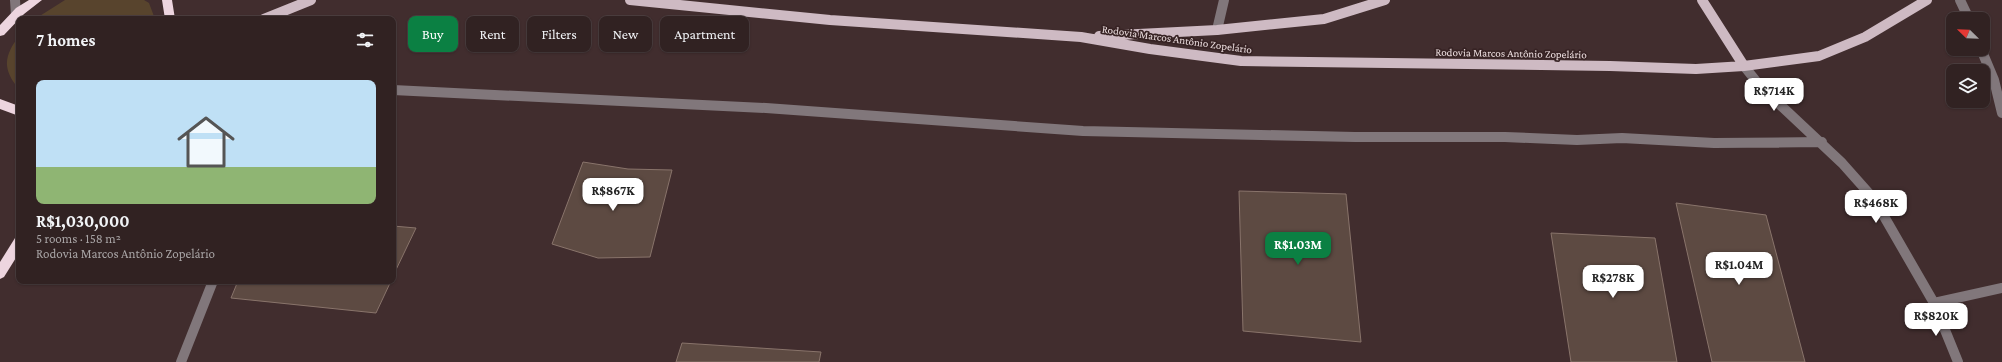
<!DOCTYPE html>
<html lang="en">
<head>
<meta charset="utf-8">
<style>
  :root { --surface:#312222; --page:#3d2f2f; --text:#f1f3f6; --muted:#a8a4a5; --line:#4c3f40; --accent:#0b8043 }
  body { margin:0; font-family:"Crimson Pro",serif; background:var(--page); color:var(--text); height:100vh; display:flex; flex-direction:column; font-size:15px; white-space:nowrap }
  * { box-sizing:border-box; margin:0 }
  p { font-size:13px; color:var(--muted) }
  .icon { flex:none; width:22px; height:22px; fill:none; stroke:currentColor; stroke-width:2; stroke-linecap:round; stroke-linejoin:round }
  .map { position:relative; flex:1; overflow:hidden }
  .details { position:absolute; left:16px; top:16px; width:380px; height:268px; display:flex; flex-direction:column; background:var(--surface); border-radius:8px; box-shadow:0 1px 3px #0004,0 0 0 1px var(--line) }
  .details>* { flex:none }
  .top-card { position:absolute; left:408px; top:16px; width:380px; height:36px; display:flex; gap:8px }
  .needle { width:26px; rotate:293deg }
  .fabs { position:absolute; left:1946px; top:12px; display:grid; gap:8px }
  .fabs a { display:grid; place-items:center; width:44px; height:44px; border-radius:8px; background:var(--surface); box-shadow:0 1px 3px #0004,0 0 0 1px var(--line); font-size:20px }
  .price { position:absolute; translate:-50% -34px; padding:0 9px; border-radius:8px; background:#fff; color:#222; font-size:13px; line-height:26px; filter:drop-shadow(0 1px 2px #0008) }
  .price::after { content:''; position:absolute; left:50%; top:24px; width:12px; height:9px; margin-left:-6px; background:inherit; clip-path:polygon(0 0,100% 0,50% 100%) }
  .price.selected { background:var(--accent); color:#fff }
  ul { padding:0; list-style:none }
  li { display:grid; align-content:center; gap:8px; height:212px; padding:0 20px }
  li+li { border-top:1px solid var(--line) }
  li span { display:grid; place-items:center; height:124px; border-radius:8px; color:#555 }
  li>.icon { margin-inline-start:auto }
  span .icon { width:72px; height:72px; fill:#fffc; stroke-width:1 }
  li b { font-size:17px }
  h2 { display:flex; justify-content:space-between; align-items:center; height:48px; padding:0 20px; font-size:17px }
  .pill { padding:0 14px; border-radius:8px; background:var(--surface); box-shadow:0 1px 3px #0004,0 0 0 1px var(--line); font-size:14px; line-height:36px }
  .pill.selected { background:var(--accent); color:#fff }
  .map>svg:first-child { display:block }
</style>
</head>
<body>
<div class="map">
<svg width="2002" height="362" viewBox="0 0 2002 362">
  <rect width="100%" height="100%" fill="#412d2e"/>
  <!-- green -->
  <path fill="#58442d" d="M65,0H144L149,3L155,19H35Z
    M19,36V89C2,69 4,56 19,36Z"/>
  <!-- building -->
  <path fill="#5d4a42" stroke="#89746b" d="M583,162L628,169L672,170L650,257L598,258L552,244Z
    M1239,191L1346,194L1361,342L1243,331Z
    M1676,203L1766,215L1805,362H1712Z
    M393,226L416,228L393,276Z
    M1551,233L1655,238L1677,362H1571Z
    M238,281H391L376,313L231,298Z
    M682,343L821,352L819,362H676Z"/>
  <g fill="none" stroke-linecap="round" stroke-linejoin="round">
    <!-- minor -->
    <path stroke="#81777b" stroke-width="10" d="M15,0L16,15
      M1960,0L1969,19
      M1217,30L1224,0
      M1981,49L1994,80L2002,113
      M1744,66L1760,86L1842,163L1874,199L1934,303L1958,362
      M393,90L766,108L1083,131L1355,137H1505L1577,140L1622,138L1714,143L1822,142
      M1934,303L2002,288
      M181,362L213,281"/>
    <!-- major -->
    <path stroke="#cebac3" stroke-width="10" d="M630,0L830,20L1081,37L1150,49L1241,61L1610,66L1696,69L1744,66L1819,56L1865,37L1927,0
      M1702,0L1744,66
      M264,19L311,0
      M1099,36L1217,30L1324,19L1385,0"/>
    <!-- highway -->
    <path fill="#edd5df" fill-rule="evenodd" d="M29,0H42L24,14L4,35L0,36V25L16,8Z
      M162,0H172L175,19H165Z
      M0,99L19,106V116L0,109Z
      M19,237V253L4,277L0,279V262L15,238Z"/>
  </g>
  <g text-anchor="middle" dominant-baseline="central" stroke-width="3.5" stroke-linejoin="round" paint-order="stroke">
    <!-- street labels -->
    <g font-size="11" fill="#ecdedf" stroke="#372324">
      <text transform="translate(1177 39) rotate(8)">Rodovia Marcos Antônio Zopelário</text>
      <text transform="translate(1511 53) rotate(1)">Rodovia Marcos Antônio Zopelário</text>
    </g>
  </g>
</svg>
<div class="fabs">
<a><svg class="needle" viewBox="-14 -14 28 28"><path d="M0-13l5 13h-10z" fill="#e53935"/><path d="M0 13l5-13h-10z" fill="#a8a4a5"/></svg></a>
<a><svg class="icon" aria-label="layers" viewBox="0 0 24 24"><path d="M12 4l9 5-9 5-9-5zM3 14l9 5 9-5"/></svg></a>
</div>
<b class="price" style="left:1774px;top:112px">R$714K</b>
<b class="price" style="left:613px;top:212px">R$867K</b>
<b class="price" style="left:1876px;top:224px">R$468K</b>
<b class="price selected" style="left:1298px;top:266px">R$1.03M</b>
<b class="price" style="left:1739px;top:286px">R$1.04M</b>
<b class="price" style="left:1613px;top:299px">R$278K</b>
<b class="price" style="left:1936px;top:337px">R$820K</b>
<div class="top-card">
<a class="pill selected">Buy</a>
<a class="pill">Rent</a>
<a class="pill">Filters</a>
<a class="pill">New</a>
<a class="pill">Apartment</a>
</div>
<section class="details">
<h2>7 homes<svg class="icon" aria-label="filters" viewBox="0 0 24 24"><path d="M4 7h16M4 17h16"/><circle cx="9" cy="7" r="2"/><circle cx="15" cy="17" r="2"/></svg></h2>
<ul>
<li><span style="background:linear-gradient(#bfe0f5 70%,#8fb573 0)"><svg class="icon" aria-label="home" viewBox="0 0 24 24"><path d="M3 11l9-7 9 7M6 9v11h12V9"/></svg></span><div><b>R$1,030,000</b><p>5 rooms · 158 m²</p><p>Rodovia Marcos Antônio Zopelário</p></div></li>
</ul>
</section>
</div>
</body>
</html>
